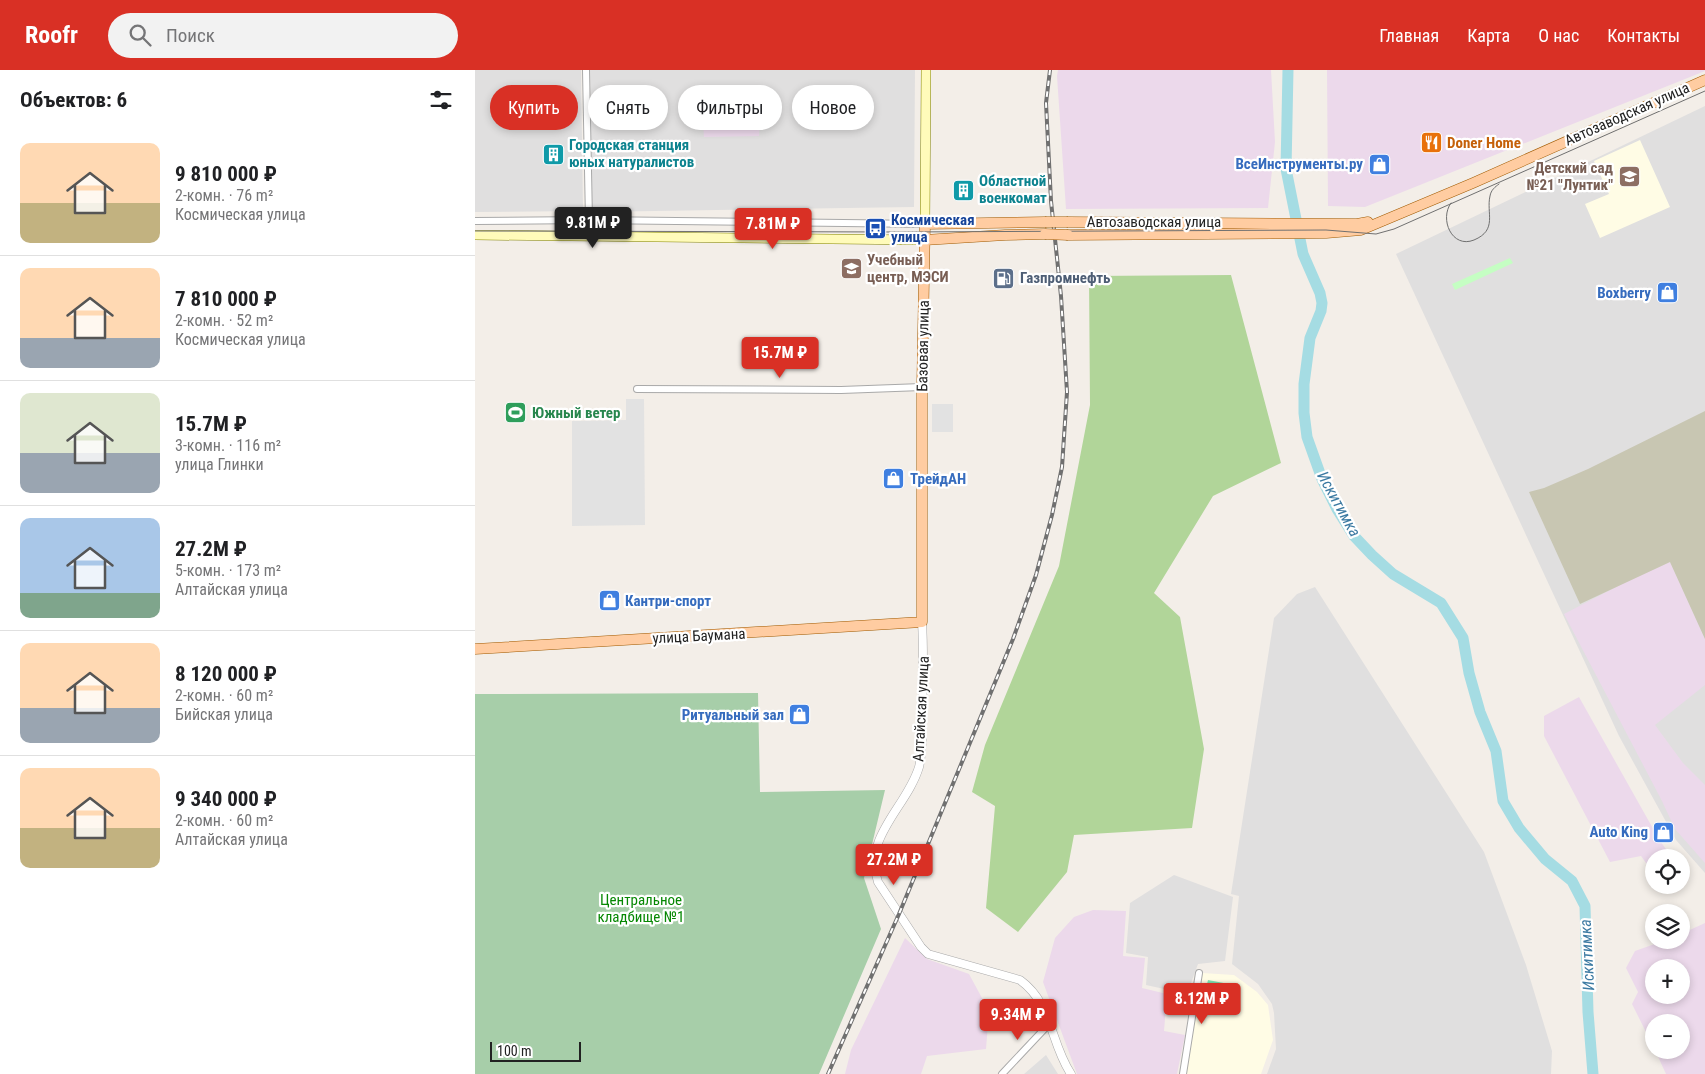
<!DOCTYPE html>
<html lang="ru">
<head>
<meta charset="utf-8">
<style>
  :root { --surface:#fff; --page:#f2f2f2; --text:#202124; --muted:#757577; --line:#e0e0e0; --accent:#d93025 }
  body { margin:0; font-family:"Roboto Condensed",sans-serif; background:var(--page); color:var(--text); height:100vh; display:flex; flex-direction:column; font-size:19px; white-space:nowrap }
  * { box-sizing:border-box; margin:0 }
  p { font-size:16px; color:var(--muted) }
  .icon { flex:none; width:28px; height:28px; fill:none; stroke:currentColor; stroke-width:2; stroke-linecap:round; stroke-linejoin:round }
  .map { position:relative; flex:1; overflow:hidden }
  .panel { display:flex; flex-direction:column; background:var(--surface); width:475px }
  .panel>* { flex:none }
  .top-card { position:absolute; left:15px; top:15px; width:475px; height:45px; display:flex; gap:10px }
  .controls { position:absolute; left:1170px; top:779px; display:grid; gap:10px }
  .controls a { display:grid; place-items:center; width:45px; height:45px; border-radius:50%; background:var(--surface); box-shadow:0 2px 8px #0003; font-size:25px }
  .scale { position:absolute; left:15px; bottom:12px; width:91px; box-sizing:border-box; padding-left:5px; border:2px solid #222; border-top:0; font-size:14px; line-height:18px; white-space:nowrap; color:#222; -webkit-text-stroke:4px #fff; paint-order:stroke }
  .price { position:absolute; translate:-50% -42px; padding:0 11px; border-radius:5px; background:var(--accent); color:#fff; font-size:16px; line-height:32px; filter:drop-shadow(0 1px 2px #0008) }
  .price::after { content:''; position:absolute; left:50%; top:30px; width:15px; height:11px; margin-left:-8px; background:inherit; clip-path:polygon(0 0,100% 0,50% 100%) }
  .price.selected { background:#222; color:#fff }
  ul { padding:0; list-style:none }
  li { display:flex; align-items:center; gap:15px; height:125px; padding:0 20px }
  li+li { border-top:1px solid var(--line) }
  li span { display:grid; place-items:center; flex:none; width:140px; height:100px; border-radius:10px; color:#555 }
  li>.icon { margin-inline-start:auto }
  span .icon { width:60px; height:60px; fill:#fffc; stroke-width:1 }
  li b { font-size:21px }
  h2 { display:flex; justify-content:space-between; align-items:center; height:60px; padding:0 20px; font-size:21px }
  .tag { padding:0 18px; border-radius:22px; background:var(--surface); box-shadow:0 2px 8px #0003; font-size:18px; line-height:45px }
  .tag.selected { background:var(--accent); color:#fff }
  header { display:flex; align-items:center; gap:30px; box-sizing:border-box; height:70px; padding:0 25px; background:var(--accent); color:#fff }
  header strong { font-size:24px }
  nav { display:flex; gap:28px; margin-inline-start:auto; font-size:18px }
  .search { width:350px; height:45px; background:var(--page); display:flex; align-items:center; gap:12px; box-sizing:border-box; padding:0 18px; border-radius:28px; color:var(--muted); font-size:19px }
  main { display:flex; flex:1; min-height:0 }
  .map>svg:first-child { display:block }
</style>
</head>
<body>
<header>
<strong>Roofr</strong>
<div class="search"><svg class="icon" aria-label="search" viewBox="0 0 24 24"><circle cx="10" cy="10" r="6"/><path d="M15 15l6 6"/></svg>Поиск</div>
<nav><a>Главная</a><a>Карта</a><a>О нас</a><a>Контакты</a></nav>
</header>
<main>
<section class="panel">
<h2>Объектов: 6<svg class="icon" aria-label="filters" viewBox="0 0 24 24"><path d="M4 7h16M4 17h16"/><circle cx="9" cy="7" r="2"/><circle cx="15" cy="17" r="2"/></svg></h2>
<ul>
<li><span style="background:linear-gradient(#ffd9b3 60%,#c2b280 0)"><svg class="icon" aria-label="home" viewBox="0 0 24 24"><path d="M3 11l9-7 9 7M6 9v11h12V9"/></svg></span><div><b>9 810 000 ₽</b><p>2-комн. · 76 m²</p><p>Космическая улица</p></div></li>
<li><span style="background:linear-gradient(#ffd9b3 70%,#9aa5b1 0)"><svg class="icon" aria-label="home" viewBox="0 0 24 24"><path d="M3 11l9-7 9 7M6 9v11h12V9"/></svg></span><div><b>7 810 000 ₽</b><p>2-комн. · 52 m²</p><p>Космическая улица</p></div></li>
<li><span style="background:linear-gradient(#dfe7d0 60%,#9aa5b1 0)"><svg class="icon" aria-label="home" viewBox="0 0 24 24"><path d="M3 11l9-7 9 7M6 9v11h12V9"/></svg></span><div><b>15.7M ₽</b><p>3-комн. · 116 m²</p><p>улица Глинки</p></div></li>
<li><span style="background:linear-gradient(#a9c7e8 75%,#7fa58c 0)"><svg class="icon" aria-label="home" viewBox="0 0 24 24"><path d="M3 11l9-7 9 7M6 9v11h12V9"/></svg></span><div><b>27.2M ₽</b><p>5-комн. · 173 m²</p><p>Алтайская улица</p></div></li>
<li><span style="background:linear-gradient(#ffd9b3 65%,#9aa5b1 0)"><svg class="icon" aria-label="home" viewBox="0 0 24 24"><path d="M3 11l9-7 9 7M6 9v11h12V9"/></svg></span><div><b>8 120 000 ₽</b><p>2-комн. · 60 m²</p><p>Бийская улица</p></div></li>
<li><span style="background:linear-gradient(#ffd9b3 60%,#c2b280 0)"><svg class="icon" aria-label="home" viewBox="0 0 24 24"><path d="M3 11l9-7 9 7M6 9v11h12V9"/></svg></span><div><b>9 340 000 ₽</b><p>2-комн. · 60 m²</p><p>Алтайская улица</p></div></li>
</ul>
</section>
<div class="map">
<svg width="1230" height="1004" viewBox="0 0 1230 1004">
  <rect width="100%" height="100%" fill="#f3eee8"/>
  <!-- residential -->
  <path fill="#e0dfdf" d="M0,0H106L108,141L0,142Z
    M115,0H440L439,137L117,142Z
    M1230,36V803L1201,770L1144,666L921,184Z
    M840,517L1009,782L1051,895L1077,981L1076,1004H792L801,979L799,943L797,934L783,914L757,894L764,826L756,824L799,548L822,524Z
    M699,805L758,827L750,891L723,894L712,924L671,915L673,887L651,883L655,833Z
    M571,985L583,1004H549Z"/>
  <!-- industrial -->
  <path fill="#ecd9eb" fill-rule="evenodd" d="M583,0H796L800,72L793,138L591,139L582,6Z
    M852,0H1230V1L890,137L853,136Z
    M226,27H286L284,66L229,67Z
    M1195,492L1230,569V615L1180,655L1208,693L1230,715V793L1200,759L1187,731L1089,544L1149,513Z
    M1104,627L1185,771L1197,787L1179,788V804L1166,786L1135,792L1069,666V646Z
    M618,840L651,841L648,886L670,888L667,918L692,924L689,961L710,965L702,1004H602L568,912L580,868L599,847Z
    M1230,853V1004H1191L1180,980H1206V952H1179V978L1157,934L1163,922L1151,898L1160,881L1191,870H1206V864ZM1179,898H1206V925H1179Z
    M430,868L452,889L494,904L514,941L511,979L452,986L446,1004H370L376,980Z"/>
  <!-- education -->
  <path fill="#fffce5" d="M1165,70L1195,137L1125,168L1110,134L1134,124L1119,91Z
    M727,903L759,905L782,922L793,935L798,970L786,1004H711Z"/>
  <!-- construction -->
  <path fill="#c8c6b2" d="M1230,341V569L1195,492L1105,534L1054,422L1069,418L1113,399Z"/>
  <!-- forest -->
  <path fill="#b1d599" d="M756,205L806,393L738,426L679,523L705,547L729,679L717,758L599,765L592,802L543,862L511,838L520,736L497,722L510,675L584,496L615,335L614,206Z"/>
  <!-- cemetery -->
  <path fill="#a7cea9" d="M283,623L285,722L410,720L389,808L406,859L344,1004H0V624Z"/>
  <!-- park -->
  <path fill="#c5fec3" d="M1035,188L1038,193L980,220L977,214Z"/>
  <!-- pitch -->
  <path fill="#80e7b4" d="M733,910L759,915L757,927L730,922Z"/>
  <!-- parking -->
  <path fill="#e2e2e2" d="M151,329H169L170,455L97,456V351L151,350Z
    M457,334H478V362H457Z"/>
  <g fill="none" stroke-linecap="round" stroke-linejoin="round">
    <!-- river -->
    <path stroke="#a5dce3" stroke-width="11" d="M813,0L811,99L828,184L845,223L847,233L846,241L835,268L829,314V343L832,367L847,409L862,439L879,466L897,485L918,504L966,533L988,568L994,603L1005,642L1021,681L1028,731L1044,758L1070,789L1097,811L1110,836L1113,942L1118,1004"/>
    <defs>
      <path id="minor" d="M111,0L114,150
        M0,151L114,150L450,154
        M162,319L366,320L447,317
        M527,1004L575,953
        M708,1004L724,903"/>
      <path id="tertiary" d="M447,552C449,584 448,615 447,648C447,664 448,681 444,697C432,737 387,767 403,812L446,877L453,884L545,910C578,934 575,973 596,1004"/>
      <path id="secondary" d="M450,154L451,0
        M0,165L449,170"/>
      <path id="primary" d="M593,152L882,154L893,152
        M593,165L851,163L886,160L998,113L1230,10
        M449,170L530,165L570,164
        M0,579L447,552V317L450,154L570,152"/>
    </defs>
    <!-- minor casing -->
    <use href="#minor" stroke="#a9a9a9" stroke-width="8"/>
    <!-- tertiary casing -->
    <use href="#tertiary" stroke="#a9a9a9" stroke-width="9"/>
    <!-- secondary casing -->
    <use href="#secondary" stroke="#818200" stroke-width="10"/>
    <!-- primary casing -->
    <use href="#primary" stroke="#a05a00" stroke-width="11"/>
    <!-- minor -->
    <use href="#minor" stroke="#fff" stroke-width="6"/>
    <!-- tertiary -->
    <use href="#tertiary" stroke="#fff" stroke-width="8"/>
    <!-- secondary -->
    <use href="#secondary" stroke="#fffbba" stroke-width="9"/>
    <!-- primary -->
    <use href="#primary" stroke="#ffcca1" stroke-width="10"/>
    <!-- tram -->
    <path stroke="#707070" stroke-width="1" d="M976,133C964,149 977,179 999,170C1023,160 1011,143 1015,126C1016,120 1020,117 1024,114
      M0,161L426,162L851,160L901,164L919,159L1230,21"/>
    <defs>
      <path id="rail" d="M353,1004L424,844L538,569L561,505L577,445L587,397L592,322L586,226L576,131L571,33L575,0"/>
    </defs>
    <!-- rail casing -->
    <use href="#rail" stroke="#707070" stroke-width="4"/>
    <!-- rail -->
    <use href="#rail" stroke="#fff" stroke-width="2" stroke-dasharray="5.5" stroke-linecap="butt"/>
    <defs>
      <path id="primary-bridge" d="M570,152H593
        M570,164L593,165"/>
    </defs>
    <!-- primary-bridge casing -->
    <use href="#primary-bridge" stroke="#a05a00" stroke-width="11" stroke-linecap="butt"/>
    <!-- primary-bridge -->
    <use href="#primary-bridge" stroke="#ffcca1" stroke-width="10"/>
  </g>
  <!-- icons -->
  <defs>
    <symbol id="restaurant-square" viewBox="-11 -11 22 22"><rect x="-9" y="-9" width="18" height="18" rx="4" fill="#e8710a" stroke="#fff"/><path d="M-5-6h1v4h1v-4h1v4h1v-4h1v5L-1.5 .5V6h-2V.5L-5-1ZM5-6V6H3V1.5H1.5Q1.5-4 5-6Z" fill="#fff"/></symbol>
    <symbol id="building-square" viewBox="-11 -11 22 22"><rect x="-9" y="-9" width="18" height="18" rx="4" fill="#0f9aa8" stroke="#fff"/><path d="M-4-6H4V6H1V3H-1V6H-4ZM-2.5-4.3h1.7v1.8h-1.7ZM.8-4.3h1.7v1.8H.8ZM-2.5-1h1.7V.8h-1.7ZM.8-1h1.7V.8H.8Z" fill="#fff"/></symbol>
    <symbol id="shop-square" viewBox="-11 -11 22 22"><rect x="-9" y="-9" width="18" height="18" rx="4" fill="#3f7fe0" stroke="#fff"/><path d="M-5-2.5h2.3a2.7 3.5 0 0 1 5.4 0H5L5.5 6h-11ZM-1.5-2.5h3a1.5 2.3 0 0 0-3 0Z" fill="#fff"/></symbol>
    <symbol id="school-square" viewBox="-11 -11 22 22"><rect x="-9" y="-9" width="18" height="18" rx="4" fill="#8d6e63" stroke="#fff"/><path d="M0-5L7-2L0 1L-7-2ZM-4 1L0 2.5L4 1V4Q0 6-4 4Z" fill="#fff"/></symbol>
    <symbol id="bus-square" viewBox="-11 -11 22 22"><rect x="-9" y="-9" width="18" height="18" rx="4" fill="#1a4fb4" stroke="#fff"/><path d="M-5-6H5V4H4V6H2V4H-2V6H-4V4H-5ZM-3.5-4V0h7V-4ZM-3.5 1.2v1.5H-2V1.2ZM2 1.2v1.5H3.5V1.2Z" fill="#fff"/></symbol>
    <symbol id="fuel-square" viewBox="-11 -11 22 22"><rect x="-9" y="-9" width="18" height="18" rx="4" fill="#5c6f8a" stroke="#fff"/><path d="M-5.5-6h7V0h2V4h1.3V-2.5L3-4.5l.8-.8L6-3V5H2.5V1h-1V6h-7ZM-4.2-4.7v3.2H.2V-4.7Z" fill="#fff"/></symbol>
    <symbol id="stadium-square" viewBox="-11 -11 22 22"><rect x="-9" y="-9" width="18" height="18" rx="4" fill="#2e9e5b" stroke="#fff"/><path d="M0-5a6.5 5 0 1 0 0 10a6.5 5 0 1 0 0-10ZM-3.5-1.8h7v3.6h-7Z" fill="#fff"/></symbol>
  </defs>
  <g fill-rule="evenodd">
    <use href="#restaurant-square" x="944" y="60" width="25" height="25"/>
    <use href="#building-square" x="66" y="72" width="25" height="25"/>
    <use href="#shop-square" x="892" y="82" width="25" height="25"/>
    <use href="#school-square" x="1142" y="94" width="25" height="25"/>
    <use href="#building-square" x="476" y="108" width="25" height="25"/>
    <use href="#bus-square" x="388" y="146" width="25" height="25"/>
    <use href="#school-square" x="364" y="186" width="25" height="25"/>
    <use href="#fuel-square" x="516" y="196" width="25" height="25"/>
    <use href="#shop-square" x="1180" y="210" width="25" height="25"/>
    <use href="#stadium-square" x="28" y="330" width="25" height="25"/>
    <use href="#shop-square" x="406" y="396" width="25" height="25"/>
    <use href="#shop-square" x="122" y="518" width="25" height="25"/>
    <use href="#shop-square" x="312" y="632" width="25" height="25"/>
    <use href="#shop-square" x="1176" y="750" width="25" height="25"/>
  </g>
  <g text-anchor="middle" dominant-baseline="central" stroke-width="4.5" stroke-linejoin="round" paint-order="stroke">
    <!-- street labels -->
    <g font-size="15" fill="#222" stroke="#fff">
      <text transform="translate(1152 44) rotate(-24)">Автозаводская улица</text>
      <text x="679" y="152">Автозаводская улица</text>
      <text transform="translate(448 276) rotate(-89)">Базовая улица</text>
      <text transform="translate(224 566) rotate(-3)">улица Баумана</text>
      <text transform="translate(446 639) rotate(-87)">Алтайская улица</text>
    </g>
    <!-- food labels -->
    <g font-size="15" font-weight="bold" fill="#c56008" stroke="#fff" text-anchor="start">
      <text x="972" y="73">Doner Home</text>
    </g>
    <!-- culture labels -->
    <g font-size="15" font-weight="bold" fill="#0d838f" stroke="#fff" text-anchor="start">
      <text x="94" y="75">Городская станция<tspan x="94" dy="17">юных натуралистов</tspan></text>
      <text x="504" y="111">Областной<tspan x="504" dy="17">военкомат</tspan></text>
    </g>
    <!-- shop labels -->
    <g font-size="15" font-weight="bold" fill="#366cbe" stroke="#fff" text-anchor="end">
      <text x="888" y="94">ВсеИнструменты.ру</text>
      <text x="1176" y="223">Boxberry</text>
      <text x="435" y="409" text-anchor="start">ТрейдАН</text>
      <text x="150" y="531" text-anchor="start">Кантри-спорт</text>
      <text x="309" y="645">Ритуальный зал</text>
      <text x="1173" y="762">Auto King</text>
    </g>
    <!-- education labels -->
    <g font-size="15" font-weight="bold" fill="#785e54" stroke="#fff" text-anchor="end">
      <text x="1138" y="98">Детский сад<tspan x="1138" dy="17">№21 "Лунтик"</tspan></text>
      <text x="392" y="190" text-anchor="start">Учебный<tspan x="392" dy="17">центр, МЭСИ</tspan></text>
    </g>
    <!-- transit labels -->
    <g font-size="15" font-weight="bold" fill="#164399" stroke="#fff" text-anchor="start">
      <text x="416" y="150">Космическая<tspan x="416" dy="17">улица</tspan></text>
    </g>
    <!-- service labels -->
    <g font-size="15" font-weight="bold" fill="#4e5e75" stroke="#fff" text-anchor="start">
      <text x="545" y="208">Газпромнефть</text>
    </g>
    <!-- leisure labels -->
    <g font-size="15" font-weight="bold" fill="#27864d" stroke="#fff" text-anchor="start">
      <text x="57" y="343">Южный ветер</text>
    </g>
    <!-- park labels -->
    <g font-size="15" fill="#068803" stroke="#fff">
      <text x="166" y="830">Центральное<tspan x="166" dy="17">кладбище №1</tspan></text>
    </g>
    <!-- water labels -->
    <g font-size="16" font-style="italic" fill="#3c7aa2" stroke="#fff">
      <text transform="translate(864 434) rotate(61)">Искитимка</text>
      <text transform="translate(1112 885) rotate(-93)">Искитимка</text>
    </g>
  </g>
</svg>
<div class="controls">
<a><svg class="icon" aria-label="locate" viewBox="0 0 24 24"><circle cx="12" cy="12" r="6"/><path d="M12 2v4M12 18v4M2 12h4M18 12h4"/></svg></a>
<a><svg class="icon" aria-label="layers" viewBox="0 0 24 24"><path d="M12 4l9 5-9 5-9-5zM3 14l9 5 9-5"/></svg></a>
<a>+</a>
<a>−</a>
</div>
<div class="scale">100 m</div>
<b class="price selected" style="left:118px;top:179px">9.81M ₽</b>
<b class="price" style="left:298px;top:180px">7.81M ₽</b>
<b class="price" style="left:305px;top:309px">15.7M ₽</b>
<b class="price" style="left:419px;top:816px">27.2M ₽</b>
<b class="price" style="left:727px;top:955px">8.12M ₽</b>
<b class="price" style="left:543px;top:971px">9.34M ₽</b>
<div class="top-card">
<a class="tag selected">Купить</a>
<a class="tag">Снять</a>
<a class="tag">Фильтры</a>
<a class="tag">Новое</a>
</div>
</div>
</main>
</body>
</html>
